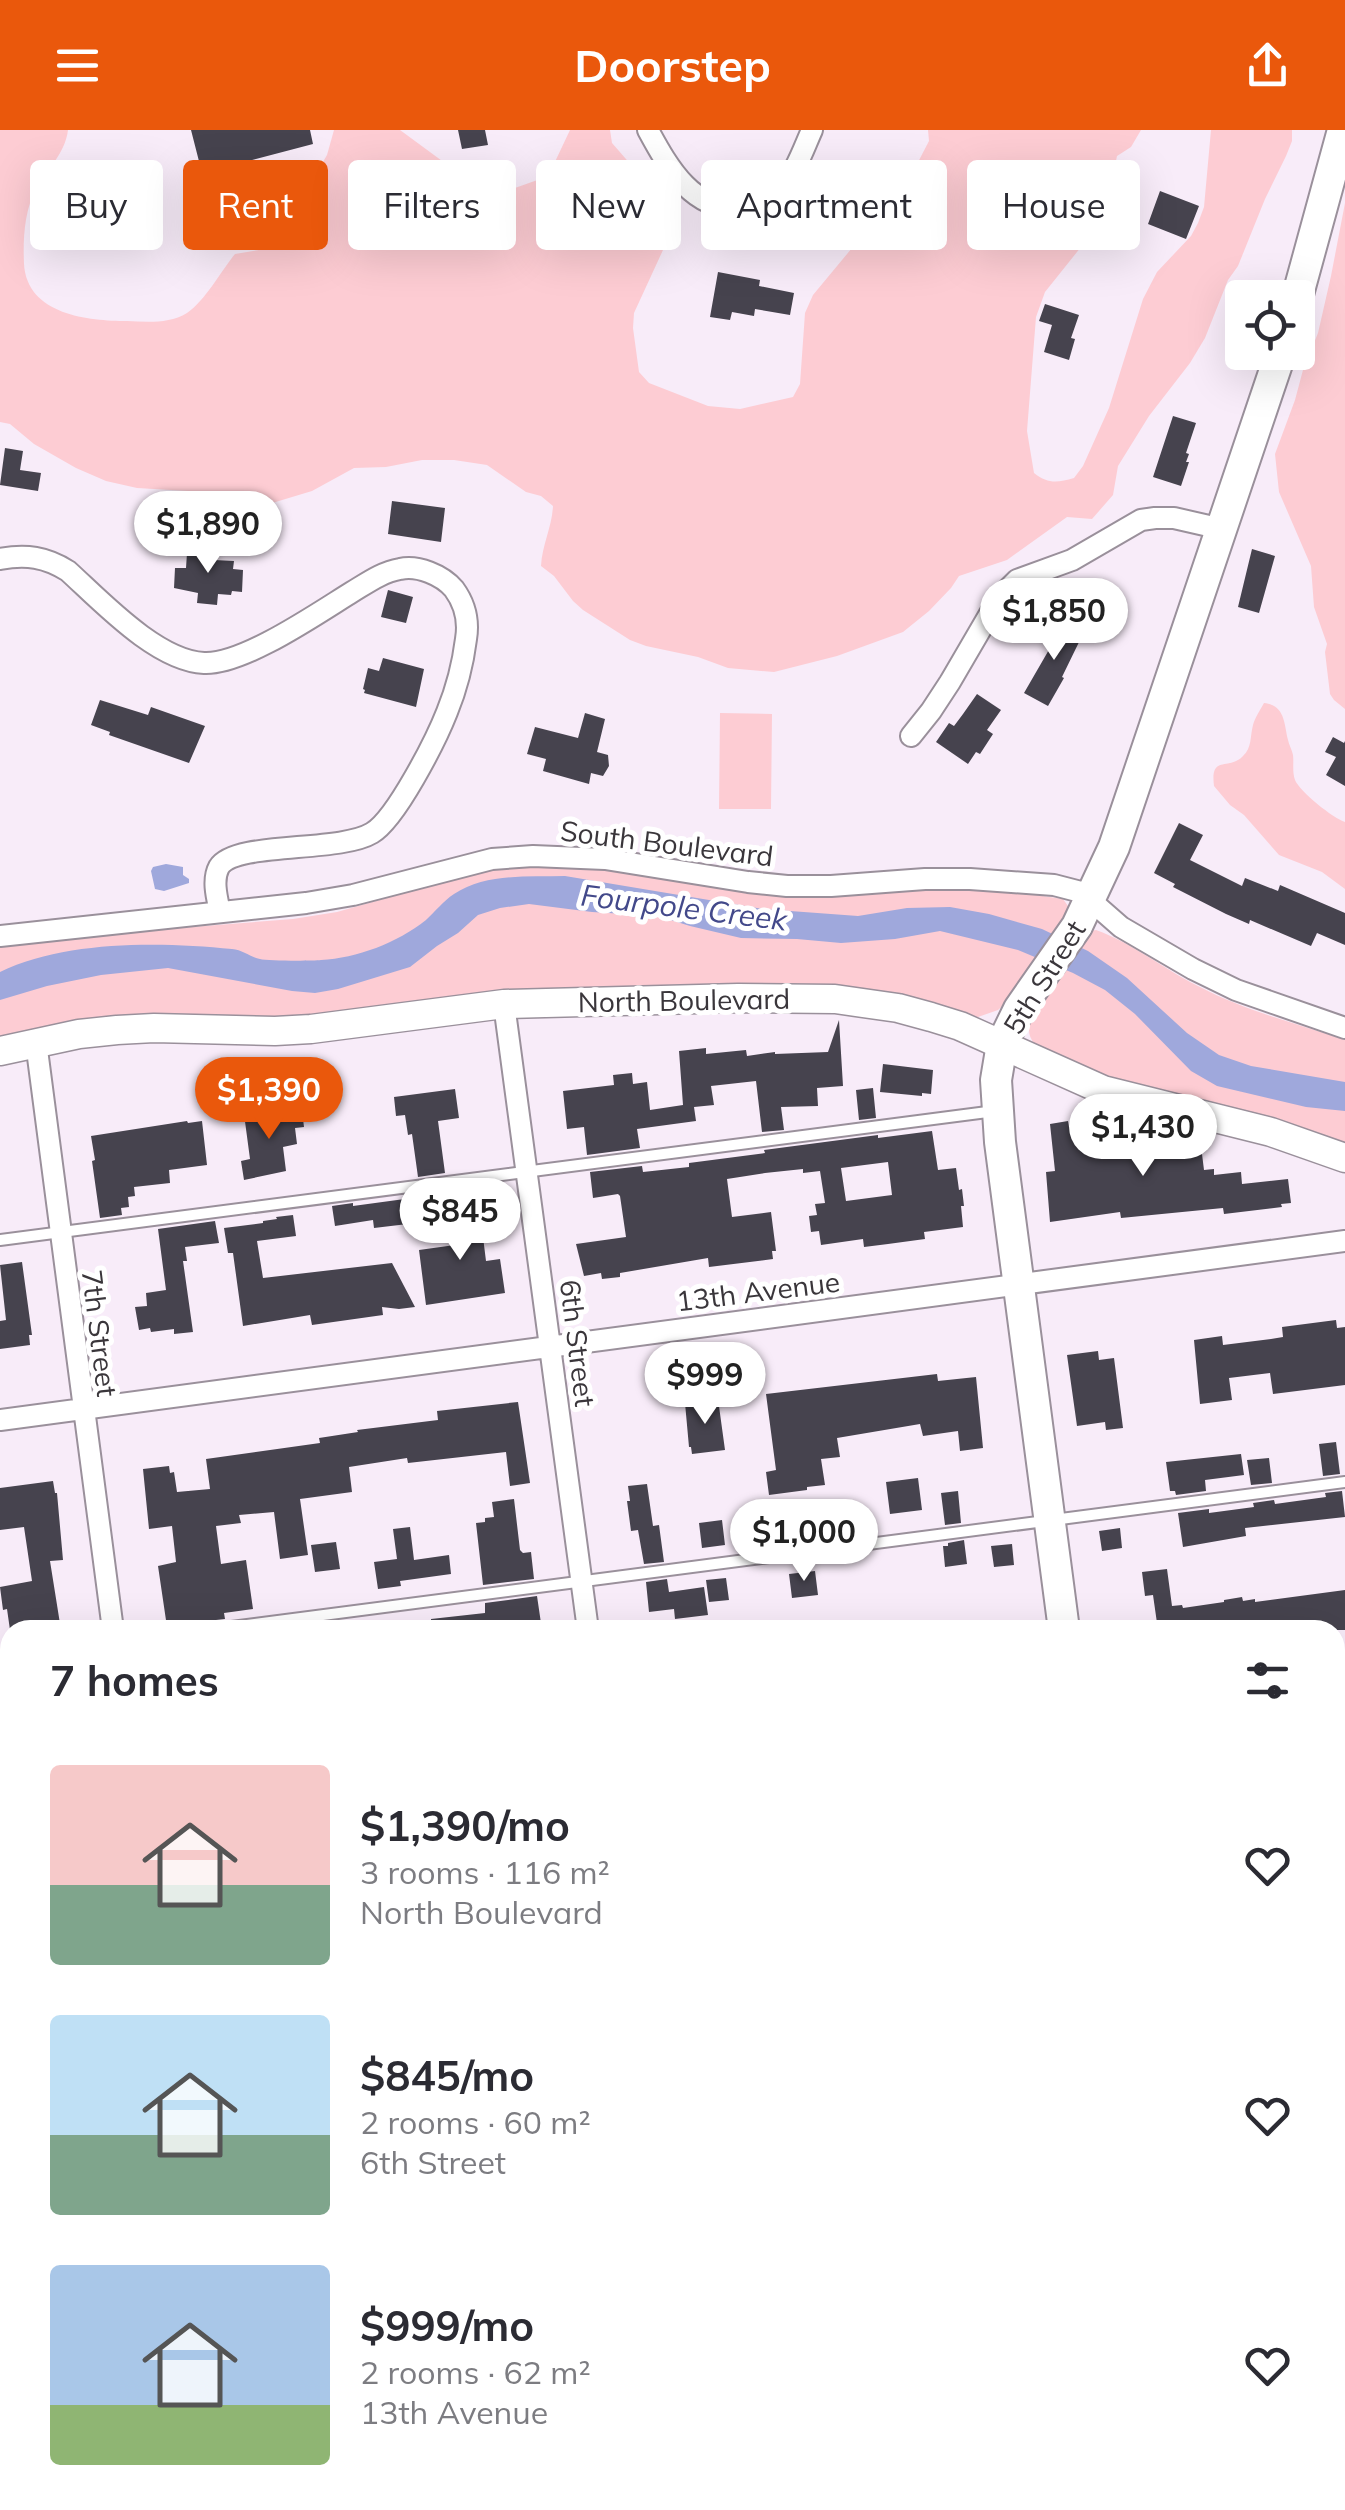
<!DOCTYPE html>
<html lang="en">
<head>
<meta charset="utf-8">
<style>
  :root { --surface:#fff; --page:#f2f2f3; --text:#2b2b33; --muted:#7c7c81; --accent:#ea580c }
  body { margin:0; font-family:Mulish,sans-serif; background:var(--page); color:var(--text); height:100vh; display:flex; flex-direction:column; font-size:38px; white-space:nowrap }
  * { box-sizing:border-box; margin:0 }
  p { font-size:32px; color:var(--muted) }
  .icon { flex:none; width:55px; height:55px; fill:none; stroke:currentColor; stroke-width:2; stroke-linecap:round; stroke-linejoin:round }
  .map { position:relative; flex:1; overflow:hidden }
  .panel { position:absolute; left:0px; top:1490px; width:1345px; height:890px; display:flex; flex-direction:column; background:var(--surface); border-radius:30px 30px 0 0; box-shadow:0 10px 40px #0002 }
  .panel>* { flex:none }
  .guide { position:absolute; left:30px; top:30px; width:1285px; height:90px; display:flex; gap:20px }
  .tools { position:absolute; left:1225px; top:150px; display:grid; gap:20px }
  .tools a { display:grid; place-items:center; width:90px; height:90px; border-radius:10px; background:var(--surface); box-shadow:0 10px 40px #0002; font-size:50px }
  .price { position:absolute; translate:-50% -85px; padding:0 22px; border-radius:35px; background:#fff; color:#222; font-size:32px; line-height:65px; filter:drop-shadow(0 2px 5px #0008) }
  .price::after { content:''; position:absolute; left:50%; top:60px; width:30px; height:22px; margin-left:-15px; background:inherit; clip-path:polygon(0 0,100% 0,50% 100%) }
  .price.active { background:var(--accent); color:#fff }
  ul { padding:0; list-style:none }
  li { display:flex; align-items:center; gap:30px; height:250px; padding:0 50px }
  li span { display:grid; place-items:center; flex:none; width:280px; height:200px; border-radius:10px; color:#555 }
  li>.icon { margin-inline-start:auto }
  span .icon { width:120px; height:120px; fill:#fffc; stroke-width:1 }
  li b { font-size:42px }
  h2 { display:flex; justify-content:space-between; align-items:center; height:120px; padding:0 50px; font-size:42px }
  .tag { padding:0 35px; border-radius:10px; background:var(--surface); box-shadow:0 10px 40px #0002; font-size:35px; line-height:90px }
  .tag.active { background:var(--accent); color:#fff }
  header { display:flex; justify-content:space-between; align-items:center; height:130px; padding:0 50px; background:var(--accent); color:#fff; font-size:45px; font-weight:700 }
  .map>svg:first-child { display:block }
</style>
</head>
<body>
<header><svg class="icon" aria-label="menu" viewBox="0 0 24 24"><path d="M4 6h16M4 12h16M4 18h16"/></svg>Doorstep<svg class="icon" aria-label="share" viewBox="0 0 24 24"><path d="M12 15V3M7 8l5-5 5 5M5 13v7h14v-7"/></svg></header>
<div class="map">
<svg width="1345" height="2380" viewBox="0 0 1345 2380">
  <rect width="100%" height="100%" fill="#f8ecf9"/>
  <!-- green -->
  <path fill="#fdccd3" d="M0,0H68C65,24 47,39 36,60C24,80 23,111 24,134C27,185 89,191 127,191C147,192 169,194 187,183C205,171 221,141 235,124L271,118L284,114L294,103L299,73L327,25L334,0H400L468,50L482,54L515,58L543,48L553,36L570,0H610L612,13L653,60L665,87L663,120L634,183L633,198L639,242L649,253L708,276L740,279L793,267L800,254L805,183L813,165L852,118L870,86L882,78L915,38L929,11L928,0H1141L1131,17L1117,26L1111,55L1089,107L1045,162L1036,187L1027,301L1034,343C1048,354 1057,353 1074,348L1083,336L1109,278L1143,169L1157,142L1191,106L1198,93L1204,77L1211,0H1292V11L1286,26L1265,69L1238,136L1228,150L1205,208L1190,233L1149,286L1118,336L1113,365L1092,389L1067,387L1007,430L959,446L951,458L929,481L903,502L837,526L774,542L728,538L698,527L646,516L630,510L583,480L573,471L554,446L541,436C542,415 552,397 553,376L541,366L526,362L487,335L454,330H422L386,337L354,338L312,361L246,381L231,382L188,361L137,358L106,351L76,338L34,314L10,294L0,292Z
    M1345,73V579L1334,570L1330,564L1325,522L1327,514L1314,477L1311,436L1279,362L1275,324L1295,270L1303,240L1318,203L1331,146Z
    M1264,573C1285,575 1284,593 1288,610C1289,615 1292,620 1293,625C1294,633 1292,642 1295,650C1300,662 1333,688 1345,692V759L1322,742L1279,725L1244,685L1230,675L1214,656C1210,624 1229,641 1243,626C1252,618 1250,606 1253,595C1255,588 1260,580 1264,573Z
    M720,583L772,584L771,679H719Z
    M533,733L919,759H996L1063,769L1068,776L1069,782L1008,871L998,880L978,887L496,862L312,887L257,889L140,885L105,888L0,908V815L75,806L293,789L337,782L496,737Z
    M1096,800C1132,813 1164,839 1198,856C1245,881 1296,893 1345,910V1015L1330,1008L1293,997L1105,947L1034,914C1031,908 1029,906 1029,899C1030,877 1077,821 1091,801Z"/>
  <!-- water -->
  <path fill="#9fa8dc" d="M166,734L183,737V745L189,749V753L164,761L155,759L151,741L153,737Z
    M565,746L763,779L858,786L907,778L950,777L989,784L1042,799L1088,821L1127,848L1187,903L1219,925L1251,936L1345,952V981L1306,977L1217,956L1191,941L1135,884L1105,860L1073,843L1018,820L940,801L895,809L841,813L797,809L741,808L690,796L658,786L592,782L529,774L500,778L478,785L458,803L437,816L410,837L338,859L315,863L292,861L168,838L101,845L47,856L0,870V842C66,810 161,812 232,819C243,820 250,827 260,829C267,831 312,831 321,830C357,828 397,813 426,790C435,782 443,771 454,764C486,743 528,747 565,746Z"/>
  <!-- building -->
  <path fill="#46434e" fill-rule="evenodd" d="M191,0H310L313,14L202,43Z
    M458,0H485L488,15L462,19Z
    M1160,61L1199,76L1186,109L1148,94Z
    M718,142L760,150L759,156L794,163L790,185L755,179L754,186L732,182L730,190L710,187Z
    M1045,174L1079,185L1071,208L1075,209L1069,230L1044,222L1052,195L1039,191Z
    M1173,286L1196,293L1186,323L1189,324L1186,332H1189L1181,356L1153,347Z
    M5,318L23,321L20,340L41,343L38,361L0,355Z
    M392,371L445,378L441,412L388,404Z
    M195,417L215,418L214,430L234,431L233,439L243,440L242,462L232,461L231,465L218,464L217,475L197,473L198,463L174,458L175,438H186L187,423L195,424Z
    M1252,419L1275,426L1259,483L1238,477Z
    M388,460L413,467L406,493L381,487Z
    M1065,489L1080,496L1075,507L1080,510L1062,547L1064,548L1048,576L1024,563L1050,518L1046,516L1055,498L1060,500Z
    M383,528L424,539L416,577L364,563L365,560L363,559L368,538L379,541Z
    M977,564L1001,580L987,600L993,604L980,624L976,622L968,634L936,612L949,593L954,596L963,584Z
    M100,570L148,585L151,577L205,596L189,633L109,605L110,602L91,595Z
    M585,583L605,589L597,622L608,625L609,636L603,646L591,643L589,654L543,641L546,629L527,624L535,597L578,608Z
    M1333,607L1344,613L1345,611V656L1326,645L1336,627L1325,622Z
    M1179,693L1203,705L1190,730L1242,756L1245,748L1278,761L1280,755L1345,783V815L1317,803L1311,816L1250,790L1249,794L1226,784L1173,757L1175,754L1154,743Z
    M839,890L843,956L817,958L818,976L781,977L784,1000L762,1002L756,951L711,956L714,975L694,977L696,991L637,999L640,1018L587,1025L584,997L567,999L563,961L614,955L613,945L632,943L633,954L647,952L650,980L683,975L679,921L706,918V924L746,920L747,926L775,922V924L828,922Z
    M883,934L933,940L931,964L922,963V966L880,962Z
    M873,958L876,988L859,990L856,960Z
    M455,959L459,988L438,991L445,1043L418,1047L412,1004L408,1005L405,985L396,986L394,967Z
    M267,981L268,984L302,981L304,997L295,998L297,1014L283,1017L286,1041L244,1050L241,1031L250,1029L244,984Z
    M187,991L188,993L202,991L207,1035L169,1040L170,1053L134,1057L135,1066L128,1067L129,1077L121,1078L122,1085L100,1088L92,1031L95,1030L91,1006Z
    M1068,991L1069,997L1085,995L1087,1006L1127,1001L1129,1017L1174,1011V1020L1201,1016L1204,1040L1214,1039V1045L1241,1042L1242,1054L1288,1049L1291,1073L1281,1074L1282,1077L1224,1084L1223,1078L1121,1088L1120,1082L1050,1092L1046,1042L1055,1041L1050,994Z
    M932,1001L938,1040L956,1038L959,1060L962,1059L964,1076H961L963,1097L924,1102L925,1109L888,1114L864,1117L863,1109L821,1115L819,1101L811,1102L809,1086L817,1085L815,1074L825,1073L820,1041L803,1043V1039L765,1043L727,1049L732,1087L771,1082L776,1121H772L773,1129L709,1137L708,1128L620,1143V1147L602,1149L601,1143L584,1146L576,1114L626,1107L620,1066L618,1064L593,1068L590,1042L642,1036L643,1042L689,1037V1033L765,1023L764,1020L878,1005V1008ZM888,1032L892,1065L846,1071L841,1038Z
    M467,1063L473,1108L483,1107L486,1131L500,1129L505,1163L426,1175L419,1120L455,1115L449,1066Z
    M412,1068L416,1093L374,1098L373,1090L335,1096L332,1076L353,1073V1076Z
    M293,1085L296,1106L257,1111L263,1148L392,1133L415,1177L399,1179L382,1177L383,1185L312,1195L310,1185L243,1196L233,1123H228L224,1098L263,1093V1091L277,1089L276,1087Z
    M215,1091L219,1113L185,1117L187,1131H183L193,1202L174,1204V1199L151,1202L150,1198L139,1200L135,1177L147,1176L146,1163L166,1160L158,1099Z
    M22,1132L32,1205H29L30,1215L0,1219V1191L6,1190L0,1135Z
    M1336,1190L1337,1198L1345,1197V1255L1273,1264L1270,1243L1229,1248L1232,1270L1200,1274L1194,1210L1222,1206L1223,1215L1271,1209L1283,1207L1282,1197Z
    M1098,1221L1099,1230L1114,1228L1123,1298L1106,1300L1105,1292L1077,1296L1067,1225Z
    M937,1244L938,1251L976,1247L983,1318L960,1321L958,1301L923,1306L920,1294L837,1308L840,1327L821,1329L825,1355L807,1357V1360L769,1365L766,1342L776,1340L766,1264Z
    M718,1269L725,1320L692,1324L691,1317H689L685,1273Z
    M518,1272L530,1353L510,1356L506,1322L408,1333L407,1328L349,1337L352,1362L300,1369L308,1425L280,1429L274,1382L239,1385L241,1393L216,1396L221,1434L246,1430L253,1479L224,1483L225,1489L207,1491L201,1495L167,1497L158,1436L176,1432L172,1396L149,1399L143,1339L169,1336L170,1343L174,1342L177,1362L210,1359L206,1329L320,1313L319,1308L358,1302L357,1300L438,1290L437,1281Z
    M1336,1312L1340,1344L1323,1346L1319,1314Z
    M1241,1324L1244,1345L1205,1350L1206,1361L1176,1365L1175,1361H1170L1166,1332Z
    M1269,1328L1272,1353L1251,1355L1247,1330Z
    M918,1348L922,1380L890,1384L886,1352Z
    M53,1351L55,1363H57L63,1430L50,1431L61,1500H10L7,1479L3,1480L0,1457L32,1451L24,1397L0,1400V1358Z
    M647,1354L653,1396L659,1395L664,1432L644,1434L638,1400L631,1401L627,1371H630L628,1356Z
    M958,1361L961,1393L945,1395L941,1363Z
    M1342,1361L1345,1387L1245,1398L1246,1406L1183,1417L1178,1383L1209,1379V1383L1254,1377L1253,1373L1274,1370L1275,1374L1326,1367L1325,1363Z
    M514,1369L520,1420L523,1423L531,1422L534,1449L483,1455L476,1393L485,1392V1388L494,1387L492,1372Z
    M722,1390L725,1415L702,1418L699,1393Z
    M410,1397L414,1430L449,1425L451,1444L400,1451L401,1456L378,1459L374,1432L397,1429L393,1399Z
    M1120,1398L1122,1418L1102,1421L1099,1401Z
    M964,1410L967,1434L945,1437L943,1416H948V1413Z
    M336,1412L340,1439L315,1442L311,1415Z
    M1012,1414L1014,1435L994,1437L991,1416Z
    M1167,1439L1172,1476L1182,1475L1183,1478L1224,1472V1470L1242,1467L1243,1471L1255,1469V1472L1345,1460V1500H1158L1153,1465L1145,1466L1142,1442Z
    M815,1441L818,1465L792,1468L789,1444Z
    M726,1448L729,1470L709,1472L706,1450Z
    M667,1449L669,1462L704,1457L708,1485L675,1489L674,1479L649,1482L646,1452Z
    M537,1466L542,1500H431V1489L485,1483V1473Z"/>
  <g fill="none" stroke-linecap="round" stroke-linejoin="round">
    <defs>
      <path id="lane" d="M0,1110L995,981
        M208,1500L1345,1352
        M0,1527L10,1526
        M1335,1828L1345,1826
        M0,2004L10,2003
        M1335,2304L1345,2303
        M747,2380L825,2370"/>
      <path id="street" d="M648,0C668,37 694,84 744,77C756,75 769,70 778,61C795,45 803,20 812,0
        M0,429C26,424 46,427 68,441C102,472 157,531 204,533C243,535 318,483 352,462C367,453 382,442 400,439C418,435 442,445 454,459C465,474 469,491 466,509C463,533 456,560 447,582C436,610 396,689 372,703C339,723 235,711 219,737C212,750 217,768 220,782
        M911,606L931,581L950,552L999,468L1017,450L1072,430L1141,390L1155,388H1174L1222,399
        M0,806L306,773L353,765L492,729L533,726L605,729L748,752L787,756H831L925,749H970L1054,755L1081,762L1121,797L1193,839L1236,860L1345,898
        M504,874L588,1500
        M36,912L113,1500
        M0,1290L1345,1111
        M1335,1590L1345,1589
        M0,1766L10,1765
        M1335,2066L1345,2064
        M0,2243L10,2241
        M227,2370L229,2380
        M703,2370L704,2380"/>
      <path id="secondary" d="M0,921L79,904L117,900L154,898L275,901L311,899L504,874L738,868L835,869L898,878L931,887L960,896L1103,960L1271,1002L1345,1028"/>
      <path id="primary" d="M1297,168L1343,0
        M1064,1500L1000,1012L996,950L1002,914L1019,879L1077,796L1114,717L1281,222
        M1179,2370L1180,2380"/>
    </defs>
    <!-- lane casing -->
    <use href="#lane" stroke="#9a909b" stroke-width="14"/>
    <!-- street casing -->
    <use href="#street" stroke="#9a909b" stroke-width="24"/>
    <!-- secondary casing -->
    <use href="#secondary" stroke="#9a909b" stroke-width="31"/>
    <!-- primary casing -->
    <use href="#primary" stroke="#9a909b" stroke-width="34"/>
    <!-- lane -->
    <use href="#lane" stroke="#fff" stroke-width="10"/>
    <!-- street -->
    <use href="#street" stroke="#fff" stroke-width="20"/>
    <!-- secondary -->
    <use href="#secondary" stroke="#fff" stroke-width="28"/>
    <!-- primary -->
    <use href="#primary" stroke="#fff" stroke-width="30"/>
  </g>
  <g text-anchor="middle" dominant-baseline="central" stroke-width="10" stroke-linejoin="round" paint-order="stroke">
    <!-- street labels -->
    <g font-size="28" fill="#3a363b" stroke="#fff">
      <text transform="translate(667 713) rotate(7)">South Boulevard</text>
      <text transform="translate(1044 847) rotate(-58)">5th Street</text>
      <text transform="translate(684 870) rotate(-1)">North Boulevard</text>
      <text transform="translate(758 1161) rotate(-7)">13th Avenue</text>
      <text transform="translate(100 1203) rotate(83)">7th Street</text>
      <text transform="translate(578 1213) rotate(83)">6th Street</text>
    </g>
    <!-- water labels -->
    <g font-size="30" font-style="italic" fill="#43498a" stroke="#fff">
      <text transform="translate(684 777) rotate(7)">Fourpole Creek</text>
    </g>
  </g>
</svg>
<div class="tools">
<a><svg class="icon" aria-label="locate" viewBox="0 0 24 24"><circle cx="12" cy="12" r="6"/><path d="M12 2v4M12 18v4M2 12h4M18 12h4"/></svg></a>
</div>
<b class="price" style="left:208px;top:446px">$1,890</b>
<b class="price" style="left:1054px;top:533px">$1,850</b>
<b class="price active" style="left:269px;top:1012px">$1,390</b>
<b class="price" style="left:1143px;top:1049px">$1,430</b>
<b class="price" style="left:460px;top:1133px">$845</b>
<b class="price" style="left:705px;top:1297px">$999</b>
<b class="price" style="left:804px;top:1454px">$1,000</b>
<div class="guide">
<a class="tag">Buy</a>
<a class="tag active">Rent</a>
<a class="tag">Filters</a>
<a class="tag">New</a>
<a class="tag">Apartment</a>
<a class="tag">House</a>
</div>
<section class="panel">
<h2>7 homes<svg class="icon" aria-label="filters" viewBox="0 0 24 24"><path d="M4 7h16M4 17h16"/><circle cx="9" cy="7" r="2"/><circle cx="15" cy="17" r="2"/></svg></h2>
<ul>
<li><span style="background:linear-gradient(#f6c9c9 60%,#7fa58c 0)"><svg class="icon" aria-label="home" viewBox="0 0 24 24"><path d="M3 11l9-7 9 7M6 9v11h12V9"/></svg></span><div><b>$1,390/mo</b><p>3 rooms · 116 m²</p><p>North Boulevard</p></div><svg class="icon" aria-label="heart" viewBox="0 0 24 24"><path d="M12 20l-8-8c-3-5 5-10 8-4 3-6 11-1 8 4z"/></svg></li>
<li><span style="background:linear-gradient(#bfe0f5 60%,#7fa58c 0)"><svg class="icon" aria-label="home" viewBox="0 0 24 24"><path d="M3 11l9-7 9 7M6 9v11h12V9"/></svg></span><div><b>$845/mo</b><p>2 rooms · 60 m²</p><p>6th Street</p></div><svg class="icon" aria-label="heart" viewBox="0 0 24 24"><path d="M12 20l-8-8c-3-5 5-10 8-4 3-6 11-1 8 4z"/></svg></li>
<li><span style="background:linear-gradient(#a9c7e8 70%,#8fb573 0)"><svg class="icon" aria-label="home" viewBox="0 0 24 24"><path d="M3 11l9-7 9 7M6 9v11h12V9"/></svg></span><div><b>$999/mo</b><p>2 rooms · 62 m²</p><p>13th Avenue</p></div><svg class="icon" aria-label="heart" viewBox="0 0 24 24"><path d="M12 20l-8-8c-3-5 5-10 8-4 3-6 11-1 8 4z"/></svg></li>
</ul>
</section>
</div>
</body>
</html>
